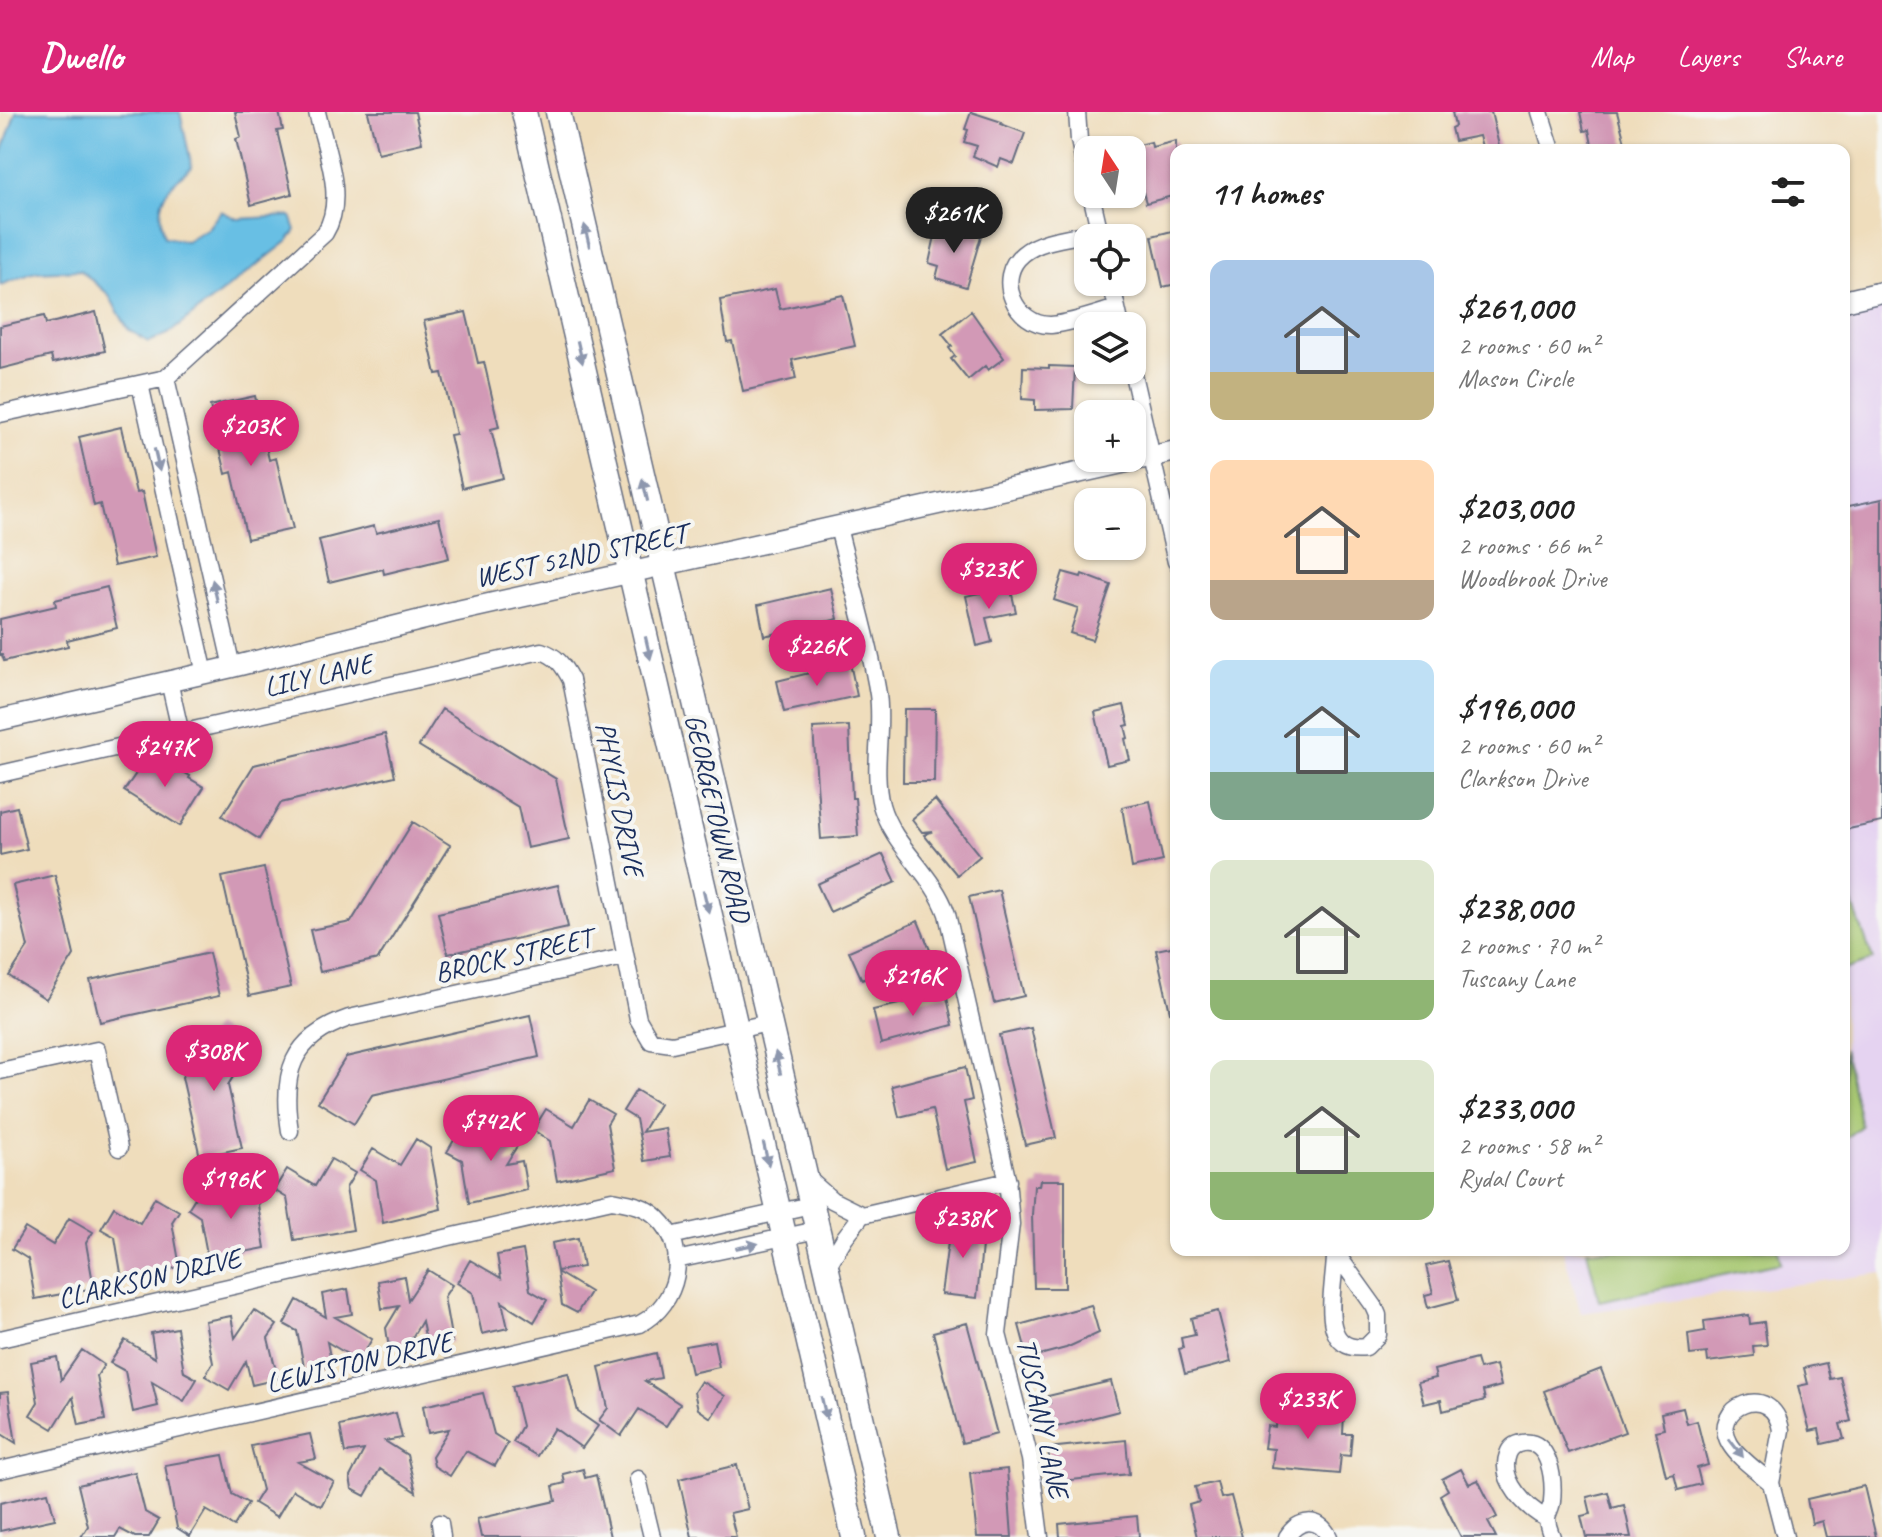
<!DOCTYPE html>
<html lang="en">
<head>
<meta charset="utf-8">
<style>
  :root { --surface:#fff; --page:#f6f6f6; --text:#222; --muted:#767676; --accent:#db2777 }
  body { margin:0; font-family:Caveat,sans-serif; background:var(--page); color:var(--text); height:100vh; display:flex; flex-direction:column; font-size:30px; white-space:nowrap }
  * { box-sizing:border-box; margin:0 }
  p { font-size:26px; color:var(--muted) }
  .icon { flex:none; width:44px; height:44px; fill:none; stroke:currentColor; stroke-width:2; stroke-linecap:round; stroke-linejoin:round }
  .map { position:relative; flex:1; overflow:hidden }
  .panel { position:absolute; left:1170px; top:32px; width:680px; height:1112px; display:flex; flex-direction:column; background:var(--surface); border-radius:16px; box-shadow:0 2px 6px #0004 }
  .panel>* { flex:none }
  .needle { width:52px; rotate:348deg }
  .tools { position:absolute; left:1074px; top:24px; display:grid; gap:16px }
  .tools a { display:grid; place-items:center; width:72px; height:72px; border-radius:16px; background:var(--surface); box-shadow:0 2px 6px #0004; font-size:40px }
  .price { position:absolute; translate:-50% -68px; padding:0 18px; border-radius:28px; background:var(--accent); color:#fff; font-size:26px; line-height:52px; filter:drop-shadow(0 2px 4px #0008) }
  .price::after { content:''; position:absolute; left:50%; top:48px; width:24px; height:18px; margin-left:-12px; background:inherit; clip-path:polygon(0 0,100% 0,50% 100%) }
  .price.current { background:#222; color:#fff }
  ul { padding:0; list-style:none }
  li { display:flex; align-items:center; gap:24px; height:200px; padding:0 40px }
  li span { display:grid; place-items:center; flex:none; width:224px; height:160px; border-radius:16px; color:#555 }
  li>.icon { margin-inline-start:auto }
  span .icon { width:96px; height:96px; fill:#fffc; stroke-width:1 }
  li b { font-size:34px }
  h2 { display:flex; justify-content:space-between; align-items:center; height:96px; padding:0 40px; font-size:34px }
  header { display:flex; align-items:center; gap:48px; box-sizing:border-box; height:112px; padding:0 40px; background:var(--accent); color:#fff }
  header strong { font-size:38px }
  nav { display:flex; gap:44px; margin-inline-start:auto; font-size:28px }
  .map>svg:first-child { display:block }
</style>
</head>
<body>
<header>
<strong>Dwello</strong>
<nav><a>Map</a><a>Layers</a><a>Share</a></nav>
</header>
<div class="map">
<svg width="1882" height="1425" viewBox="0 0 1882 1425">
  <rect width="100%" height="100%" fill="#f6f6f2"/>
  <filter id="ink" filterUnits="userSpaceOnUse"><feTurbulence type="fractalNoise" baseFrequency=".0125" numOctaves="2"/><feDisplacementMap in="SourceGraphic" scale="16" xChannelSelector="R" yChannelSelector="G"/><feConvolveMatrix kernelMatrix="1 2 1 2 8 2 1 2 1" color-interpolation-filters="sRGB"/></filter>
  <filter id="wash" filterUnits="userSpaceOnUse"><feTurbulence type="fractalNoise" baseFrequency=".006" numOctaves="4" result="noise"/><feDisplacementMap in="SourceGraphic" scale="32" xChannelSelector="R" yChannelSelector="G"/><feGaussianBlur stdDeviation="1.8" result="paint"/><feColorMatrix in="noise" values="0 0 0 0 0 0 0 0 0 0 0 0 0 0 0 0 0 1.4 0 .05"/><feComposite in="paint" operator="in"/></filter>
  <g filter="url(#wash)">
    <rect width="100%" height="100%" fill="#efddbc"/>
    <!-- built -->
    <path fill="#e5d3f1" d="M1882,196V1161L1581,1201L1563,1138H1844V205Z"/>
    <!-- green -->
    <path fill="#a7c871" stroke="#617c68" stroke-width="2" d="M1844,767L1873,848L1844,858Z
      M1844,937L1861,1014L1844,1027Z
      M1587,1138H1778L1781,1151L1599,1189Z"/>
    <!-- water -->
    <path fill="#67bfe4" stroke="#4177a1" stroke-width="2" d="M16,0H180L192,55C164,76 154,91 164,125L186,129L208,116L221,99L237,107L291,104L296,118L288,129L168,222L148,230L128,217L108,182L80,158L35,160L0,173V47Z"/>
    <g id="blocks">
      <!-- building -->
      <path fill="#d299b6" d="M235,0H279L283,18L277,19L292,82L251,93L236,27L241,25Z
        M368,0H415L422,31L378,41Z
        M971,0L1002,10L1001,12L1025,21L1014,52L1001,47L998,55L973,44L977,34L964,30L968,18L965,17Z
        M1452,0H1491L1500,38H1483L1479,24L1454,29L1451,16L1455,14Z
        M1580,0H1617L1627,38H1593L1589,18L1584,19Z
        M1176,29V83L1146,91L1131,35L1151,30L1152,35Z
        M941,113L981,124L966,175L936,166L939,154L929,151L935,124L937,125Z
        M1176,118V172L1163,175L1152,124Z
        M775,177L780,197L843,183L855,234L792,248L796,267L743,279L732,229L727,230L720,188Z
        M971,199L1004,246L988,258L985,254L968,268L951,247L955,244L949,236L952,234L942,222Z
        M96,200L105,239L53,251L51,244L0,257V214L44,204L46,212Z
        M466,200L478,251L484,250L499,315L491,317L503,366L462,376L450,323L456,322L442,261L436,262L424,209Z
        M1049,254L1075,255L1073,297L1035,298V288L1022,287L1023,255L1049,256Z
        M255,284L269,348L276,346L293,417L247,427L232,360L226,362L210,294Z
        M121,315L136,381L142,380L156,445L114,454L100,392L94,394L79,325Z
        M1882,387V710L1844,718V395Z
        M439,406L449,446L384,462L383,457L329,470L319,428L374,414L376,421Z
        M1063,460L1081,465L1082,462L1111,473L1092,528L1070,521L1078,496L1054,488Z
        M1010,474L1016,500L986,506L992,530L977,534L966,484Z
        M107,475L117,516L67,528L68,534L4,549L2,543H0V507L56,494L55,488Z
        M831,476L838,507L764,524L758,493Z
        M850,551L857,584L784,600L777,569Z
        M1124,593L1129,613L1125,614L1128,626L1125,627L1130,648L1107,653L1095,600Z
        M442,597L556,667L569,727L527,736L518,695L419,634Z
        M904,597H935L934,670H903Z
        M849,614L852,686H855L858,724L821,727L813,616Z
        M385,622L395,664L281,691L259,727L222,704L254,653Z
        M150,641L190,664L189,666L204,675L180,714L124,679Z
        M935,688L980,744L957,763L924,723L933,719L922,720L912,707Z
        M1150,689L1163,749L1132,756L1122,695Z
        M17,695L27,737L0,743V699Z
        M413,710L450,733L378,847L320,860L310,818L351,810Z
        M883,742L896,770L830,800L817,772Z
        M264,756L291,875L249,884L222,765Z
        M55,763L74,843L46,887L9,864L28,835L13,773Z
        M558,773L568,815L448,842L438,801Z
        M999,778L1024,884L994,891L969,785Z
        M918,809L930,838L862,868L849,839Z
        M1176,834V899L1170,900L1156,838Z
        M209,841L219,884L100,910L90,868Z
        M946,881L953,913L881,932L873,898Z
        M530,903L539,945L372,983L354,1012L318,990L346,945Z
        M215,914L251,936L228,973L242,1036L200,1045L182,965Z
        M1031,916L1056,1026L1025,1033L999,923Z
        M965,955L972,988L964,990L977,1050L945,1057L932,997L899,1005L892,974Z
        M636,978L659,992L642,1020L665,1016L670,1045L644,1049L636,1007L623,999Z
        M589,988L613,1002L607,1012L615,1056L557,1069L550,1029L533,1018L546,997L574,1014Z
        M501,1007L525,1021L506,1052L522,1049L527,1078L469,1091L462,1048L447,1040L460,1018L485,1033Z
        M416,1027L430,1036L441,1097L383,1111L376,1068L360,1058L373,1037L400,1053Z
        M331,1047L355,1061L346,1076L353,1118L294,1128L287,1086L274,1078L287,1057L315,1074Z
        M242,1066L266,1080L258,1093L265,1136L208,1147L200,1105L188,1097L201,1076L227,1092Z
        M1040,1068H1065V1176H1034L1032,1103L1034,1074H1039Z
        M155,1085L179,1099L172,1110L180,1155L122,1167L115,1125L101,1117L114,1095L140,1111Z
        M69,1106L93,1120L86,1131L94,1176L35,1187L28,1147L12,1137L25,1116L53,1133Z
        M951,1108L984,1112L977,1186L941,1182Z
        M578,1126L583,1155L557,1159L552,1131Z
        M523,1138L530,1178L547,1188L534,1210L502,1190L508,1216L482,1222L473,1181L457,1171L470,1148L501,1166L497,1143Z
        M1448,1149L1458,1188L1428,1196L1425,1183L1433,1181L1426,1154Z
        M428,1158L452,1173L444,1185L452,1230L427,1235L422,1209L404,1239L388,1230L386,1216L399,1194L382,1197L378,1169L404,1164L408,1188Z
        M557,1160L590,1180L577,1201L562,1193Z
        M348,1177L352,1202L335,1205L372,1227L359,1249L327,1230L332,1254L305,1260L297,1219L284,1212L297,1188L326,1205L322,1182Z
        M1091,1193L1099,1221L1066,1236L1028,1246L1019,1213Z
        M254,1198L277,1213L268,1226L278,1267L252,1273L246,1249L229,1278L205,1264L213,1251L205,1209L231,1204L235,1226Z
        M1218,1199L1231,1250L1185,1262L1179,1237L1183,1236L1181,1226L1195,1223L1191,1206Z
        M1749,1203L1750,1212L1764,1210L1767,1233L1753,1234L1754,1244L1708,1250L1707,1241L1690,1243L1688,1222L1705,1219L1704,1209Z
        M967,1211L997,1322L962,1331L933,1220Z
        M177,1216L184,1260L197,1267L184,1289L152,1270L158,1294L133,1300L125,1259L110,1251L125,1228L155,1246L151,1221Z
        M714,1229L719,1255L691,1261L685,1234Z
        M82,1238L104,1253L97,1264L105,1308L79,1313L73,1285L53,1317L30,1303L38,1290L31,1250L57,1245L61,1268Z
        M656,1241L661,1266L645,1269L680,1292L666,1314L639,1297L621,1324L599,1308L608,1296L599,1255Z
        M1476,1247L1479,1257L1496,1253L1501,1274L1483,1279L1485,1288L1443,1299L1441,1288L1424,1292L1418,1270L1436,1266L1434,1258Z
        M1826,1251L1830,1267L1840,1265L1851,1309L1840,1312L1844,1327L1822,1332L1819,1317L1810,1319L1798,1274L1808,1272L1804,1256Z
        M1601,1257L1625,1320L1568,1341L1544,1279Z
        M568,1261L578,1300L598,1314L582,1336L554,1316L537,1344L513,1330L522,1314L512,1274Z
        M701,1269L725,1284L711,1306L698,1297L694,1280Z
        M1111,1269L1119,1299L1049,1317L1043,1293L1050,1291L1048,1284Z
        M8,1280L16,1331L0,1321V1281Z
        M483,1281L494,1322L508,1331L495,1354L466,1339L450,1364L434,1354L432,1344L449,1317L428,1321L423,1294Z
        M1277,1296L1344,1302L1343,1322H1352L1350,1344L1341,1343L1339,1362L1272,1356L1274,1337L1264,1336L1267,1314L1275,1315Z
        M1683,1296L1687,1312L1697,1309L1708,1353L1697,1356L1701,1372L1678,1378L1674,1362L1666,1364L1655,1319L1664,1317L1661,1301Z
        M396,1301L402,1326L385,1329L407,1343L416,1380L380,1357L365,1384L352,1377L350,1365L364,1338L345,1341L340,1314Z
        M310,1322L316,1347L298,1350L334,1370L321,1394L293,1378L277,1405L254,1391L262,1378L251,1334Z
        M1126,1328L1129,1362L1052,1370L1048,1336Z
        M223,1343L232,1382L248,1391L234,1414L206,1398L190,1424L177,1416L165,1353Z
        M737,1353L748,1397L730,1401L736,1425H692L679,1367Z
        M583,1357L585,1366L596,1363L610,1425H481L477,1407L556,1389L553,1374L565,1371L563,1362Z
        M1007,1357L1012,1425H977L970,1361Z
        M1461,1357L1469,1372L1478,1368L1497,1405L1488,1410L1496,1425H1461L1440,1383L1448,1378L1442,1367Z
        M135,1360L145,1400L159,1408L149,1425H135L120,1417L115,1425H81L88,1414L78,1373Z
        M1217,1370L1221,1386L1231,1384L1242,1425H1197L1189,1393L1199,1390L1195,1375Z
        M1864,1374L1876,1425H1826L1822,1409L1812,1412L1807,1387Z
        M48,1380L55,1407L0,1419V1391Z
        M1608,1380L1612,1396L1624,1393L1631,1425H1586L1581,1404L1591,1402L1587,1385Z
        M1137,1404L1139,1425H1060L1059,1412Z"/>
    </g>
  </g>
  <g filter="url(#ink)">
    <use href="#blocks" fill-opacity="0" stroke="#656c7f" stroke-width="2"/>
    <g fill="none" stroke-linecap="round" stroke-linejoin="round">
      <defs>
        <path id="minor" d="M1077,0L1079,28L1088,70
          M1540,0L1552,38
          M1091,82L1101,126
          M1099,119C1076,125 1042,126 1023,142C994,165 1015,214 1051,213C1073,211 1097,202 1117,196
          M1111,170L1121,214
          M1132,258L1176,450
          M166,266L232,555
          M140,272L205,562
          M0,302L166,266L325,121C347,86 325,37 317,0
          M838,415C851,470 869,526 878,582C883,618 872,657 881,693C893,735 933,761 947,802L1007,1066L1011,1112L998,1222L1030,1347L1040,1425
          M169,569L181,622
          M0,662L541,539C557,544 563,553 571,568L638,907L651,929L672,932L768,911
          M0,959L97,938L119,1036
          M290,1019C281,961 291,926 349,906L624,845
          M805,1064L832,1088L862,1103
          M862,1103L1008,1069
          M671,1124L811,1093
          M1335,1138C1337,1167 1313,1242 1366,1235L1378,1223V1203L1374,1194L1336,1141
          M676,1148L817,1118
          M826,1157L845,1125L862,1103
          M0,1227L612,1088C629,1091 645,1093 658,1106C691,1137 678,1193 640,1212L0,1358
          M638,1367L652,1425
          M1771,1371C1758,1359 1739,1347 1730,1332C1708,1295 1773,1268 1781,1318L1771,1371L1785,1425
          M1547,1407C1527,1396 1498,1369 1508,1342C1510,1336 1515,1332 1522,1331C1551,1326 1554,1370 1552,1389C1552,1395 1547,1401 1547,1407C1547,1412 1550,1420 1552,1425
          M440,1411L442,1425
          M1287,1425C1298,1407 1319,1404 1329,1425"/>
        <path id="tertiary" d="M1844,189L1882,180
          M0,608L232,555L453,500L1176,339"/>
        <path id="secondary" d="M524,0L854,1425
          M558,0L889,1425"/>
      </defs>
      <!-- minor casing -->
      <use href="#minor" stroke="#656c7f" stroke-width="19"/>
      <!-- tertiary casing -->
      <use href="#tertiary" stroke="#656c7f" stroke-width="23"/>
      <!-- secondary casing -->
      <use href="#secondary" stroke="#656c7f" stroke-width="27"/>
      <!-- minor -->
      <use href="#minor" stroke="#fff" stroke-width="16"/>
      <!-- tertiary -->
      <use href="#tertiary" stroke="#fff" stroke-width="20"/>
      <!-- secondary -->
      <use href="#secondary" stroke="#fff" stroke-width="24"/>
    </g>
    <!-- one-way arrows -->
    <defs><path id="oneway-solid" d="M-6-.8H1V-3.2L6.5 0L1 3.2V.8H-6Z" transform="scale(2)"/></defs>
    <g fill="#8d97ae">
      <use href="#oneway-solid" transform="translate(587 124) rotate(-103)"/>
      <use href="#oneway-solid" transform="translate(580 240) rotate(77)"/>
      <use href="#oneway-solid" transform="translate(157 348) rotate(77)"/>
      <use href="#oneway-solid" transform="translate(645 378) rotate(-103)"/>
      <use href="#oneway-solid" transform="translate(215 479) rotate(-103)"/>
      <use href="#oneway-solid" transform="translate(648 536) rotate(77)"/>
      <use href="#oneway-solid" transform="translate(706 789) rotate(77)"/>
      <use href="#oneway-solid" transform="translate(778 951) rotate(-103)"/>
      <use href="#oneway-solid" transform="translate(766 1042) rotate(77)"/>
      <use href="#oneway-solid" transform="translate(747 1134) rotate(-12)"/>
      <use href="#oneway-solid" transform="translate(824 1296) rotate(77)"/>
      <use href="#oneway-solid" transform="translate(1736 1336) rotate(52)"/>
    </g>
  </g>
  <g text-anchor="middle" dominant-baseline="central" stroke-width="8" stroke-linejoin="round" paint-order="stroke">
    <!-- street labels -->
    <g font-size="28" fill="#1b2f5e" stroke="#f6f6f2">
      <text transform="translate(581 443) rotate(-12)">WEST 52ND STREET</text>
      <text transform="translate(318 563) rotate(-13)">LILY LANE</text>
      <text transform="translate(620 687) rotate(79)">PHYLIS DRIVE</text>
      <text transform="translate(718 706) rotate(77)">GEORGETOWN ROAD</text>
      <text transform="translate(513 843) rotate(-13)">BROCK STREET</text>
      <text transform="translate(149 1166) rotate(-13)">CLARKSON DRIVE</text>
      <text transform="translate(359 1250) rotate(-13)">LEWISTON DRIVE</text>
      <text transform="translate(1043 1306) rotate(78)">TUSCANY LANE</text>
    </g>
  </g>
</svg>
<div class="tools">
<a><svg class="needle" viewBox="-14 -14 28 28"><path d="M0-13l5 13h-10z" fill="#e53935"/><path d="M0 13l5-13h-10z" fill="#767676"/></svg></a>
<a><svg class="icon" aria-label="locate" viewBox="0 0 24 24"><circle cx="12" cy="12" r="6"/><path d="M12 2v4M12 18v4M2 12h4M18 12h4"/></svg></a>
<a><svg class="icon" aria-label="layers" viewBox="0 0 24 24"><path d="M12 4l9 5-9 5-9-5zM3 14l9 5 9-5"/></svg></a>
<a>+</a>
<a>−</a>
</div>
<b class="price current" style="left:954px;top:143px">$261K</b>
<b class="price" style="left:251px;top:356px">$203K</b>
<b class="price" style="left:989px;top:499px">$323K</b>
<b class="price" style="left:817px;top:576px">$226K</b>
<b class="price" style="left:165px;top:677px">$247K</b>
<b class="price" style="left:913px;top:906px">$216K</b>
<b class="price" style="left:214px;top:981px">$308K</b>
<b class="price" style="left:491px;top:1051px">$742K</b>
<b class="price" style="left:231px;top:1109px">$196K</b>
<b class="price" style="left:963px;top:1148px">$238K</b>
<b class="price" style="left:1308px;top:1329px">$233K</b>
<section class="panel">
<h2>11 homes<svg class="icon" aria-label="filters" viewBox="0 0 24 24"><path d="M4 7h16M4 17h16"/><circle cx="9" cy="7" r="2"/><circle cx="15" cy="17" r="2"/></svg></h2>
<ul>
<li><span style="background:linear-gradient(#a9c7e8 70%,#c2b280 0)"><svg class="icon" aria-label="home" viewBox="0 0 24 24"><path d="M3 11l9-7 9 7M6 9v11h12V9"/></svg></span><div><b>$261,000</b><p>2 rooms · 60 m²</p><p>Mason Circle</p></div></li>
<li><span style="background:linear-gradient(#ffd9b3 75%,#b9a48a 0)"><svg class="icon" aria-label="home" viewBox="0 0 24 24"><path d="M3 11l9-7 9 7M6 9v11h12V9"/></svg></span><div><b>$203,000</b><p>2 rooms · 66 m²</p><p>Woodbrook Drive</p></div></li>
<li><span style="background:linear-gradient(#bfe0f5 70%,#7fa58c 0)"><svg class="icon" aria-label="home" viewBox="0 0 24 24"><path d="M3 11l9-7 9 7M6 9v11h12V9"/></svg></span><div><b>$196,000</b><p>2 rooms · 60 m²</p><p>Clarkson Drive</p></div></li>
<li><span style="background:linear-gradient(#dfe7d0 75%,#8fb573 0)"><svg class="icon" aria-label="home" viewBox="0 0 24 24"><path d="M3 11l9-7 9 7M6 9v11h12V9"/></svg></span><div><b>$238,000</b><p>2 rooms · 70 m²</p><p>Tuscany Lane</p></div></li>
<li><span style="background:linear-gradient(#dfe7d0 70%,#8fb573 0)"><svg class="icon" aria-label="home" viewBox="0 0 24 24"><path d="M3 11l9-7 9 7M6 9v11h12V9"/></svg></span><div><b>$233,000</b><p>2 rooms · 58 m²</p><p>Rydal Court</p></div></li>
</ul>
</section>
</div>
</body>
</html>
